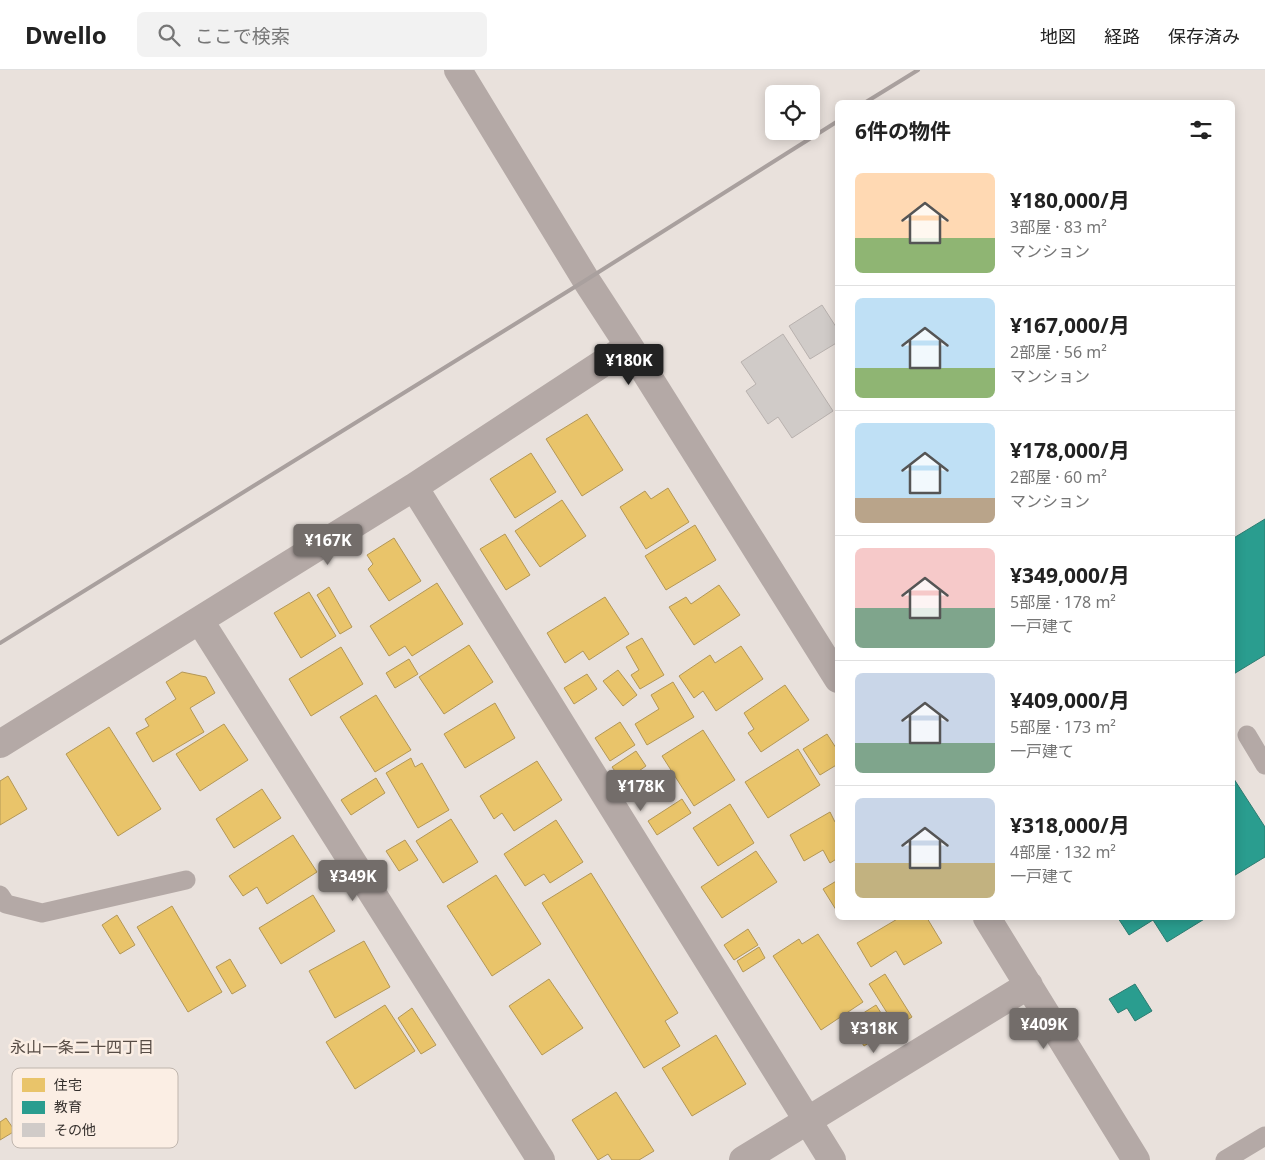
<!DOCTYPE html>
<html lang="ja">
<head>
<meta charset="utf-8">
<style>
  :root { --surface:#fff; --page:#f2f2f2; --text:#222; --muted:#767676; --line:#e0e0e0; --accent:#736d6a }
  body { margin:0; font-family:"Noto Sans","Noto Sans JP",sans-serif; background:var(--page); color:var(--text); height:100vh; display:flex; flex-direction:column; font-size:19px; white-space:nowrap }
  * { box-sizing:border-box; margin:0 }
  p { font-size:16px; color:var(--muted) }
  .icon { flex:none; width:28px; height:28px; fill:none; stroke:currentColor; stroke-width:2; stroke-linecap:round; stroke-linejoin:round }
  .map { position:relative; flex:1; overflow:hidden }
  .drawer { position:absolute; left:835px; top:30px; width:400px; height:820px; display:flex; flex-direction:column; background:var(--surface); border-radius:8px; box-shadow:0 2px 12px #0003 }
  .drawer>* { flex:none }
  .fabs { position:absolute; left:765px; top:15px; display:grid; gap:10px }
  .fabs a { display:grid; place-items:center; width:55px; height:55px; border-radius:8px; background:var(--surface); box-shadow:0 2px 12px #0003; font-size:25px }
  .price { position:absolute; translate:-50% -42px; padding:0 11px; border-radius:5px; background:var(--accent); color:#fff; font-size:16px; line-height:32px; filter:drop-shadow(0 1px 2px #0008) }
  .price::after { content:''; position:absolute; left:50%; top:30px; width:15px; height:11px; margin-left:-8px; background:inherit; clip-path:polygon(0 0,100% 0,50% 100%) }
  .price.selected { background:#222; color:#fff }
  ul { padding:0; list-style:none }
  li { display:flex; align-items:center; gap:15px; height:125px; padding:0 20px }
  li+li { border-top:1px solid var(--line) }
  li span { display:grid; place-items:center; flex:none; width:140px; height:100px; border-radius:8px; color:#555 }
  li>.icon { margin-inline-start:auto }
  span .icon { width:60px; height:60px; fill:#fffc; stroke-width:1 }
  li b { font-size:21px }
  h2 { display:flex; justify-content:space-between; align-items:center; height:60px; padding:0 20px; font-size:21px }
  header { display:flex; align-items:center; gap:30px; box-sizing:border-box; height:70px; padding:0 25px; background:var(--surface); border-bottom:1px solid var(--line) }
  header strong { font-size:24px }
  nav { display:flex; gap:28px; margin-inline-start:auto; font-size:18px }
  .search { width:350px; height:45px; background:var(--page); display:flex; align-items:center; gap:12px; box-sizing:border-box; padding:0 18px; border-radius:8px; color:var(--muted); font-size:19px }
  .map>svg:first-child { display:block }
</style>
</head>
<body>
<header>
<strong>Dwello</strong>
<div class="search"><svg class="icon" aria-label="search" viewBox="0 0 24 24"><circle cx="10" cy="10" r="6"/><path d="M15 15l6 6"/></svg>ここで検索</div>
<nav><a>地図</a><a>経路</a><a>保存済み</a></nav>
</header>
<div class="map">
<svg width="1265" height="1090" viewBox="0 0 1265 1090">
  <rect width="100%" height="100%" fill="#e9e1dc"/>
  <!-- homes -->
  <path fill="#e9c46a" stroke="#b39757" d="M587,344L623,400L582,426L546,369Z
    M531,383L556,422L515,448L490,409Z
    M668,418L689,452L646,479L620,437L645,421L651,429Z
    M562,430L586,466L540,497L515,461Z
    M695,455L716,490L666,520L645,486Z
    M505,464L530,505L506,520L480,479Z
    M394,468L421,511L389,531L368,499L373,494L367,485Z
    M437,513L463,554L412,586L405,576L389,586L370,556Z
    M719,515L740,545L694,575L669,537L686,527L691,534Z
    M329,517L352,557L340,564L317,525Z
    M309,522L336,566L301,588L274,543Z
    M605,527L629,564L589,590L583,581L565,593L547,563Z
    M642,568L664,605L640,619L631,605L639,600L626,577Z
    M469,575L493,612L444,644L419,607Z
    M741,576L763,609L716,641L703,621L694,628L679,606L710,585L715,593Z
    M341,577L363,614L311,646L289,609Z
    M409,589L418,604L395,618L386,603Z
    M618,600L637,625L623,636L603,611Z
    M182,602L206,607L215,623L190,638L204,662L153,692L136,663L149,656L145,649L176,629L166,612Z
    M587,604L597,619L574,634L564,618Z
    M673,612L694,647L647,675L635,654L659,639L651,625Z
    M785,615L809,650L761,682L748,663L754,659L744,643Z
    M376,625L411,680L375,702L340,647Z
    M495,633L515,668L465,698L444,664Z
    M620,652L635,675L610,691L595,668Z
    M224,654L248,690L200,721L176,684Z
    M109,657L161,739L118,766L66,684Z
    M703,660L735,710L694,736L662,686Z
    M827,664L838,681V694L820,705L803,679Z
    M798,679L820,715L768,748L745,712Z
    M636,681L646,696L623,712L612,697Z
    M411,688L415,697L422,693L449,740L418,758L386,703Z
    M537,691L562,730L514,761L502,743L494,749L480,726Z
    M8,706L27,739L0,755V711Z
    M376,708L385,723L351,745L341,730Z
    M262,719L281,748L234,778L216,749Z
    M682,729L691,743L657,765L648,751Z
    M730,734L754,773L718,796L693,758Z
    M830,742L835,752L838,750V788L830,793L823,780L804,791L790,765Z
    M451,749L478,792L443,813L416,771Z
    M556,750L583,792L550,813L544,804L525,816L504,784Z
    M293,765L317,802L267,834L257,817L243,826L229,806Z
    M405,770L418,790L399,801L386,781Z
    M756,781L777,812L722,848L701,817Z
    M591,803L678,943L665,951L680,976L644,998L542,833Z
    M496,805L541,874L492,906L447,836Z
    M838,810V843L823,819Z
    M313,825L335,861L281,894L259,858Z
    M172,836L222,922L188,942L137,857Z
    M117,845L135,875L120,884L102,855Z
    M899,848H927L942,873L904,895L896,881L871,897L857,873Z
    M748,859L758,875L734,890L724,875Z
    M818,864L863,932L821,960L773,886L799,869L802,874Z
    M364,871L390,917L335,948L309,901Z
    M759,877L765,888L743,902L737,891Z
    M230,889L246,916L232,924L216,897Z
    M885,904L912,947L896,957L869,914Z
    M549,909L583,958L542,985L509,936Z
    M385,935L415,981L355,1019L326,972Z
    M876,935L891,959L864,976L849,952Z
    M412,938L436,975L421,984L398,948Z
    M716,965L746,1014L692,1046L662,998Z
    M616,1022L654,1081L639,1090H612L608,1084L598,1090L572,1050Z
    M6,1048L15,1061L0,1070V1052Z"/>
  <!-- schools -->
  <path fill="#2a9d8f" stroke="#2d7c71" d="M1265,449V585L1232,605V469Z
    M1232,706L1265,757V787L1232,807Z
    M1118,848H1206L1167,872L1153,850L1129,865Z
    M1135,914L1152,941L1135,951L1127,938L1118,943L1109,929Z"/>
  <!-- building -->
  <path fill="#d0cbc8" stroke="#b8b1ae" d="M822,235L838,260V272L810,289L789,256Z
    M783,264L833,341L792,368L778,347L768,354L746,321L756,314L741,292Z"/>
  <g fill="none" stroke-linecap="round" stroke-linejoin="round">
    <!-- lane -->
    <path stroke="#b4a9a6" stroke-width="19" d="M1247,665L1265,695
      M0,825L6,834L42,843L186,810
      M1225,1090L1265,1066"/>
    <!-- street -->
    <path stroke="#b4a9a6" stroke-width="28" d="M458,0L586,210L629,276L838,609
      M414,417L832,1090
      M200,551L541,1090
      M0,674L414,417L629,276
      M987,848L1136,1090
      M743,1090L1029,915"/>
    <!-- rail -->
    <path stroke="#a9a09e" stroke-width="4" d="M866,32L918,0
      M0,573L586,210L838,51"/>
  </g>
  <g text-anchor="middle" dominant-baseline="central" stroke-width="5" stroke-linejoin="round" paint-order="stroke">
    <!-- neighbourhood labels -->
    <g font-size="16" fill="#584d46" stroke="#fbeee4">
      <text x="82" y="977">永山一条二十四丁目</text>
    </g>
  </g>
  <!-- legend -->
  <rect x="12" y="998" width="166" height="80" rx="8" fill="#fbeee4" stroke="#bfb5ad" stroke-width="1"/>
  <rect x="22" y="1008" width="23" height="14" fill="#e9c46a"/>
  <rect x="22" y="1031" width="23" height="13" fill="#2a9d8f"/>
  <rect x="22" y="1053" width="23" height="14" fill="#d0cbc8"/>
  <g font-size="14" fill="#342f2c">
    <text x="54" y="1020">住宅</text>
    <text x="54" y="1042">教育</text>
    <text x="54" y="1065">その他</text>
  </g>
</svg>
<div class="fabs">
<a><svg class="icon" aria-label="locate" viewBox="0 0 24 24"><circle cx="12" cy="12" r="6"/><path d="M12 2v4M12 18v4M2 12h4M18 12h4"/></svg></a>
</div>
<b class="price selected" style="left:629px;top:316px">¥180K</b>
<b class="price" style="left:328px;top:496px">¥167K</b>
<b class="price" style="left:641px;top:742px">¥178K</b>
<b class="price" style="left:353px;top:832px">¥349K</b>
<b class="price" style="left:1044px;top:980px">¥409K</b>
<b class="price" style="left:874px;top:984px">¥318K</b>
<section class="drawer">
<h2>6件の物件<svg class="icon" aria-label="filters" viewBox="0 0 24 24"><path d="M4 7h16M4 17h16"/><circle cx="9" cy="7" r="2"/><circle cx="15" cy="17" r="2"/></svg></h2>
<ul>
<li><span style="background:linear-gradient(#ffd9b3 65%,#8fb573 0)"><svg class="icon" aria-label="home" viewBox="0 0 24 24"><path d="M3 11l9-7 9 7M6 9v11h12V9"/></svg></span><div><b>¥180,000/月</b><p>3部屋 · 83 m²</p><p>マンション</p></div></li>
<li><span style="background:linear-gradient(#bfe0f5 70%,#8fb573 0)"><svg class="icon" aria-label="home" viewBox="0 0 24 24"><path d="M3 11l9-7 9 7M6 9v11h12V9"/></svg></span><div><b>¥167,000/月</b><p>2部屋 · 56 m²</p><p>マンション</p></div></li>
<li><span style="background:linear-gradient(#bfe0f5 75%,#b9a48a 0)"><svg class="icon" aria-label="home" viewBox="0 0 24 24"><path d="M3 11l9-7 9 7M6 9v11h12V9"/></svg></span><div><b>¥178,000/月</b><p>2部屋 · 60 m²</p><p>マンション</p></div></li>
<li><span style="background:linear-gradient(#f6c9c9 60%,#7fa58c 0)"><svg class="icon" aria-label="home" viewBox="0 0 24 24"><path d="M3 11l9-7 9 7M6 9v11h12V9"/></svg></span><div><b>¥349,000/月</b><p>5部屋 · 178 m²</p><p>一戸建て</p></div></li>
<li><span style="background:linear-gradient(#c9d6e8 70%,#7fa58c 0)"><svg class="icon" aria-label="home" viewBox="0 0 24 24"><path d="M3 11l9-7 9 7M6 9v11h12V9"/></svg></span><div><b>¥409,000/月</b><p>5部屋 · 173 m²</p><p>一戸建て</p></div></li>
<li><span style="background:linear-gradient(#c9d6e8 65%,#c2b280 0)"><svg class="icon" aria-label="home" viewBox="0 0 24 24"><path d="M3 11l9-7 9 7M6 9v11h12V9"/></svg></span><div><b>¥318,000/月</b><p>4部屋 · 132 m²</p><p>一戸建て</p></div></li>
</ul>
</section>
</div>
</body>
</html>
